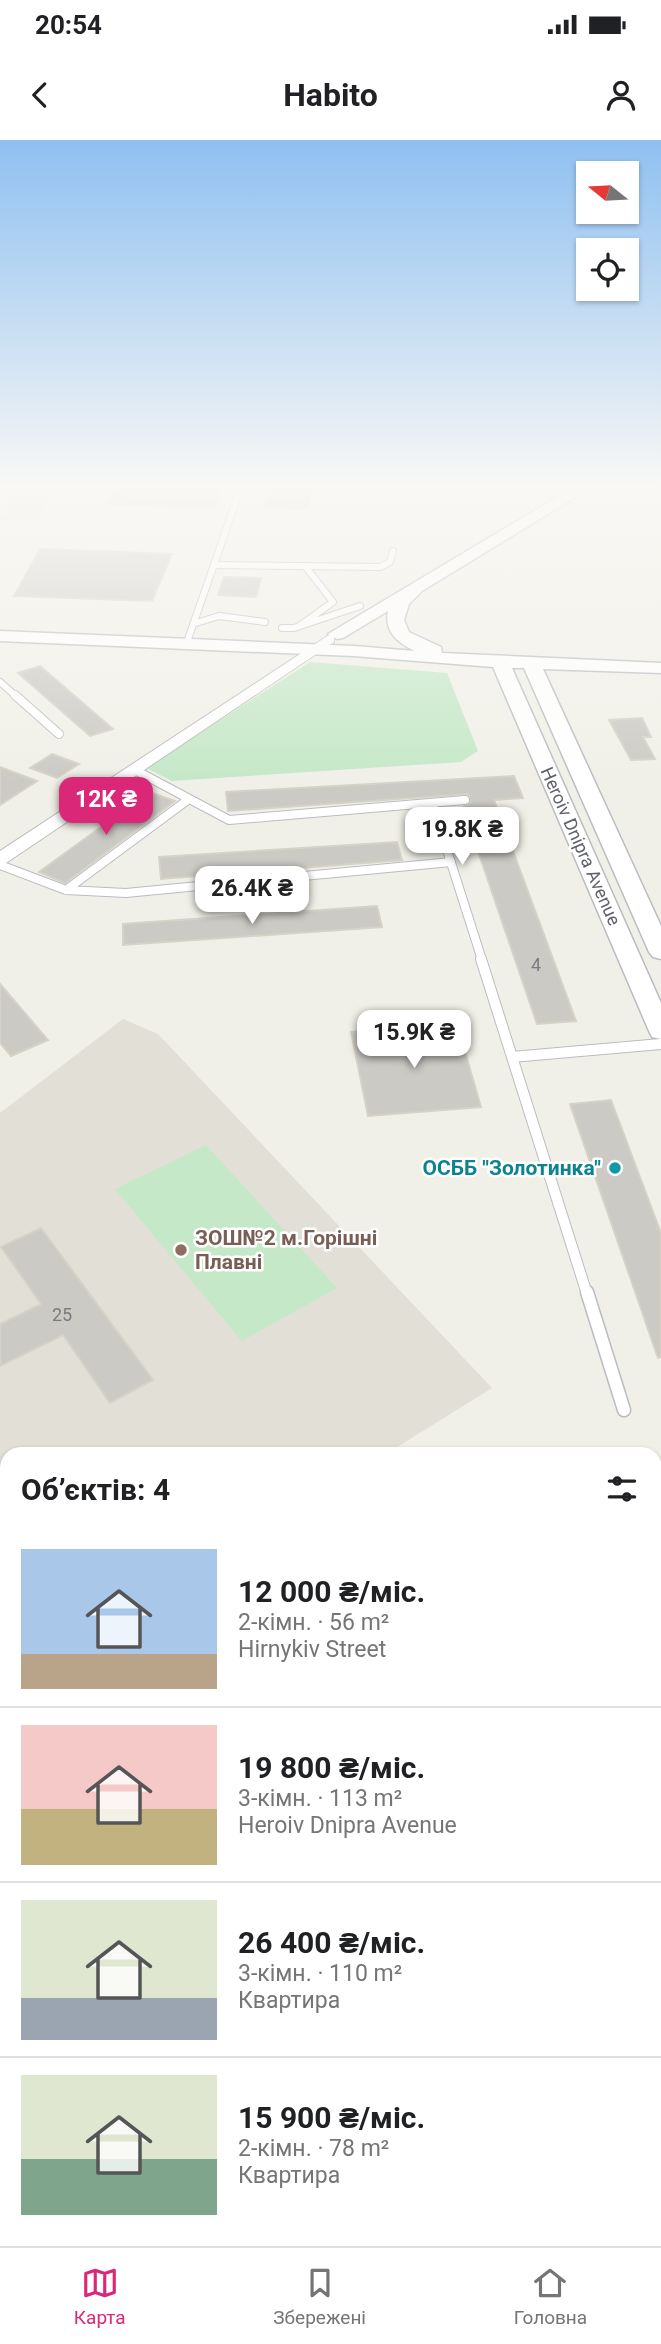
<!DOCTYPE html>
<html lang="uk">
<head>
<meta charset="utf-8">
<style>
  :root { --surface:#fff; --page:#f6f6f6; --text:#202124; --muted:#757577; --line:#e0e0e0; --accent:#db2777 }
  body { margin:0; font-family:Roboto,sans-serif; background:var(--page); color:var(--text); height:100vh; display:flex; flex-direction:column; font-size:26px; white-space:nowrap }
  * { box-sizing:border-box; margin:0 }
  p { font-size:23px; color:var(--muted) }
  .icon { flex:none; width:38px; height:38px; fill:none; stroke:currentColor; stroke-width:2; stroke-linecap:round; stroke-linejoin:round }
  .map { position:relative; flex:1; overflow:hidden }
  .side { position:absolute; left:0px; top:1307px; width:662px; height:800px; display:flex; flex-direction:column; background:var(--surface); border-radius:21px 21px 0 0; box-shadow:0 2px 5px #0004 }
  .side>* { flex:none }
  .needle { width:46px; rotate:288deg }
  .fabs { position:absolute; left:576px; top:21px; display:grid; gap:14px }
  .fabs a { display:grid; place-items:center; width:63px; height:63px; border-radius:0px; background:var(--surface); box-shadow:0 2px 5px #0004; font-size:35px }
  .price { position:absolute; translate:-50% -60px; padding:0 16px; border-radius:14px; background:#fff; color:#222; font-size:23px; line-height:46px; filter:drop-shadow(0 2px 4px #0008) }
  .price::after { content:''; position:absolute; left:50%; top:42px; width:21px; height:16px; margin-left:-10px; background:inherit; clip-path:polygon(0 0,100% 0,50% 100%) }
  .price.selected { background:var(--accent); color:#fff }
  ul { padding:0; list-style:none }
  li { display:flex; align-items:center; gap:21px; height:175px; padding:0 21px }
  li+li { border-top:2px solid var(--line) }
  li span { display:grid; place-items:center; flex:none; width:196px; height:140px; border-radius:0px; color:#555 }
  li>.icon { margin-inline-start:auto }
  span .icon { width:84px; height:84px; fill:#fffc; stroke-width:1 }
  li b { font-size:30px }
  h2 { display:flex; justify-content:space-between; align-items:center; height:84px; padding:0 21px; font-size:30px }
  .status { display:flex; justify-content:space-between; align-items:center; height:49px; padding:0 35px; background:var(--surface); direction:ltr }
  .status svg { height:19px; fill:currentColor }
  header { display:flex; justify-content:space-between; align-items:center; height:91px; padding:0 21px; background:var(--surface); font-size:32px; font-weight:700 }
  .menu { display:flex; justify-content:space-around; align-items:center; height:98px; border-top:2px solid var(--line); background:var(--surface); font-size:19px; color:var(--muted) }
  .menu a { display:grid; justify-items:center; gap:4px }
  .menu .selected { color:var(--accent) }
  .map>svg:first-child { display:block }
</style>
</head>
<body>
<div class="status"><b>20:54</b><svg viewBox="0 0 49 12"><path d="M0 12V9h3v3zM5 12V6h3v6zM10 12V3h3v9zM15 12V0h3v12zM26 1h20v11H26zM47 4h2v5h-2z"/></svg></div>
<header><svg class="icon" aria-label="back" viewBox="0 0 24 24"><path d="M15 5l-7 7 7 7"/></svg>Habito<svg class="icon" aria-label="person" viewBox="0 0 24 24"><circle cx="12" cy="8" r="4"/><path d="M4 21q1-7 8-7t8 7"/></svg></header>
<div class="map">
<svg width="661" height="2106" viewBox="0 0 661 2106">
  <rect width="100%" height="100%" fill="#f1f0e8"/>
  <!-- industrial -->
  <path fill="#e3e1dc" d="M19,347H57L38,381H0V377Z"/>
  <!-- education -->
  <path fill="#e1dfd6" d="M123,879L158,894L492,1248L386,1314H7V1552L0,1557V973Z
    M7,2093V2100H603V2106H0V2099Z"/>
  <!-- green -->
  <path fill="#c5e8c8" d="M310,522L447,533L478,611L461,622L172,641L146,628Z
    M206,1005L337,1148L242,1201L115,1049Z"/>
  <!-- building -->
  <path fill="#cccac5" stroke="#d6d2c6" stroke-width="2" d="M115,347H222L214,368L107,364Z
    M271,347H313L307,369L265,367Z
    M40,409L172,414L152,461L14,456Z
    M224,437L261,438L256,457L218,455Z
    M40,526L113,589L90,596L18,533Z
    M642,578L651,597H643L655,619L631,620L609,580Z
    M52,614L79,624L57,638L30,628Z
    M0,627L37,641L0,665Z
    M514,636L523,658L494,660L576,881L537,884L463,667L471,662L468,654L228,671L226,652Z
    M149,652L175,661L65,743L39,732Z
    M397,702L402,720L161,739L159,717Z
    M377,766L382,787L123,805V784Z
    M0,844L48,900L11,916L0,903Z
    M457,884L481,967L368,976L351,892Z
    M611,960L661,1093V1217L658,1218L570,964Z
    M41,1088L153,1240L110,1263L63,1195L0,1226V1184L41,1164L1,1107Z"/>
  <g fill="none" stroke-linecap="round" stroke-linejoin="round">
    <defs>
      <path id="service-far4" d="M214,425L380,427L390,422L393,411
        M193,484L219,476L265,482
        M298,487L333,462L305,426
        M282,488H294L360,466
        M186,505L241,347
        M0,542L17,557"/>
      <path id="service-far3" d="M15,555L59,594
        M135,630L229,680L465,660
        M432,663L482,820
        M0,725L66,750L126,753L451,722
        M66,750L189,659"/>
      <path id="service-far2" d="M481,819L587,1154
        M512,917L661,904"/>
      <path id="service-far1" d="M587,1152L624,1270"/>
      <path id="service" d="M654,1718L661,1723
        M0,1791L7,1806
        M0,1967L7,1961
        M137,2100L140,2106"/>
      <path id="minor" d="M329,495L334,496V502L6,723L0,724V711Z
        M661,1385V1411L654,1412V1386Z
        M7,1660V1693L0,1696V1663Z"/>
      <path id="tertiary" d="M574,347H592L422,451L409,464L404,480L409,492L441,507L442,513L661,523V533L543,529L661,786V819L653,817L649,812L524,528H512L661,863V899L652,897L649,891L493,527L353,516L0,501V491L354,506L415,511C398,503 384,492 388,471L343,498L337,499L328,494Z"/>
    </defs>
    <!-- service-far4 casing -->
    <use href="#service-far4" stroke="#babcc1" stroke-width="8"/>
    <!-- service-far3 casing -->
    <use href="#service-far3" stroke="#babcc1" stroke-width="10"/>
    <!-- service-far2 casing -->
    <use href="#service-far2" stroke="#babcc1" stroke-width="12"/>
    <!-- service-far1 casing -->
    <use href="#service-far1" stroke="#babcc1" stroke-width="15"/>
    <!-- service casing -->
    <use href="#service" stroke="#babcc1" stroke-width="18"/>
    <!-- minor casing -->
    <use href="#minor" stroke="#babcc1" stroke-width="2"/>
    <!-- tertiary casing -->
    <use href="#tertiary" stroke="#babcc1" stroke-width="3"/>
    <!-- service-far4 -->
    <use href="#service-far4" stroke="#fff" stroke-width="6"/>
    <!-- service-far3 -->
    <use href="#service-far3" stroke="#fff" stroke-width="8"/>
    <!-- service-far2 -->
    <use href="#service-far2" stroke="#fff" stroke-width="10"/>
    <!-- service-far1 -->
    <use href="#service-far1" stroke="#fff" stroke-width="12"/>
    <!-- service -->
    <use href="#service" stroke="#fff" stroke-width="16"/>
    <!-- minor -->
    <use href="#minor" fill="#fff" fill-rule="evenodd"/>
    <!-- tertiary -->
    <use href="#tertiary" fill="#fff" fill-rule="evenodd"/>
  </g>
  <!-- sky -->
  <linearGradient id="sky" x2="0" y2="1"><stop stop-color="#8fc0f1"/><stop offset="0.54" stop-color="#f9f8f5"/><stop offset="1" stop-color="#f9f8f5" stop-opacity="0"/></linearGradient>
  <rect width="661" height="642" fill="url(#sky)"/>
  <!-- markers -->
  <circle fill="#0f9aa8" stroke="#fff" stroke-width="2.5" cx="615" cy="1028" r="7"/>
  <circle fill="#8d6e63" stroke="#fff" stroke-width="2.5" cx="181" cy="1110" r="7"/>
  <g text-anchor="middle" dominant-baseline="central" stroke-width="5" stroke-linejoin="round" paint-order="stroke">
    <!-- far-street labels -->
    <g font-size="18" fill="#5f6268" stroke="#fff">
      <text transform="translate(581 706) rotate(66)">Heroiv Dnipra Avenue</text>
    </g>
    <!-- number labels -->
    <g font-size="18" fill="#7a7c7f">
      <text x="536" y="824">4</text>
      <text x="62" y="1174">25</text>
    </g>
    <!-- culture labels -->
    <g font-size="21" font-weight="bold" fill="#0d838f" stroke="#fff" text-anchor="end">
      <text x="601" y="1028">ОСББ "Золотинка"</text>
    </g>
    <!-- education labels -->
    <g font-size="21" font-weight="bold" fill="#785e54" stroke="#fff" text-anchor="start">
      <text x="195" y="1098">ЗОШ№2 м.Горішні<tspan x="195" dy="24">Плавні</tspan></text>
    </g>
  </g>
</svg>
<div class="fabs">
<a><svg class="needle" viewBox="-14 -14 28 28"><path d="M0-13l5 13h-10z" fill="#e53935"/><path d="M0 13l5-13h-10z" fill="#757577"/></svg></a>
<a><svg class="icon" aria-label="locate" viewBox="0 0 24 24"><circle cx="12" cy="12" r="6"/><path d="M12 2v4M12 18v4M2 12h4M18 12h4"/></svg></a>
</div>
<b class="price selected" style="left:106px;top:697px">12K ₴</b>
<b class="price" style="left:462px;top:727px">19.8K ₴</b>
<b class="price" style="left:252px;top:786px">26.4K ₴</b>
<b class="price" style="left:414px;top:930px">15.9K ₴</b>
<section class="side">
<h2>Об’єктів: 4<svg class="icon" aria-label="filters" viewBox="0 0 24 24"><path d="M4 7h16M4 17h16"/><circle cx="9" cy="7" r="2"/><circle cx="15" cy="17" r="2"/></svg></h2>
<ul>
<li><span style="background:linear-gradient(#a9c7e8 75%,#b9a48a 0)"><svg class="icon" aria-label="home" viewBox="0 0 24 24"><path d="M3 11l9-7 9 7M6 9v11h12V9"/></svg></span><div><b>12 000 ₴/міс.</b><p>2-кімн. · 56 m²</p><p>Hirnykiv Street</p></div></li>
<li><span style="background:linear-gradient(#f6c9c9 60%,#c2b280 0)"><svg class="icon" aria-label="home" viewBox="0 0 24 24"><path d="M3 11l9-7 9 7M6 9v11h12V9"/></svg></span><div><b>19 800 ₴/міс.</b><p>3-кімн. · 113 m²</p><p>Heroiv Dnipra Avenue</p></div></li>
<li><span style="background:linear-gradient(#dfe7d0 70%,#9aa5b1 0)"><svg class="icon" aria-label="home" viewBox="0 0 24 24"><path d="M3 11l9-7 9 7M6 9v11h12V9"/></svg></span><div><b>26 400 ₴/міс.</b><p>3-кімн. · 110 m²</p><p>Квартира</p></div></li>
<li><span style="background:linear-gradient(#dfe7d0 60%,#7fa58c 0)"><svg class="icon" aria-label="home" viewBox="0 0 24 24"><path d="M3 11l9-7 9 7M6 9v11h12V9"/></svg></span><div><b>15 900 ₴/міс.</b><p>2-кімн. · 78 m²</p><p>Квартира</p></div></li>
</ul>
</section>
</div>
<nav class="menu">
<a class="selected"><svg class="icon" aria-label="map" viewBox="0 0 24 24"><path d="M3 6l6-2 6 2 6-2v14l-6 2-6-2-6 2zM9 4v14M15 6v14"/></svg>Карта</a>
<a><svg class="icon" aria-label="saved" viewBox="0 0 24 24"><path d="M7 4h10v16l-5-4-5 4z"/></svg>Збережені</a>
<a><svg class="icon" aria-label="home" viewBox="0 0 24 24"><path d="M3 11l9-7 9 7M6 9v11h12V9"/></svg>Головна</a>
</nav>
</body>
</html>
